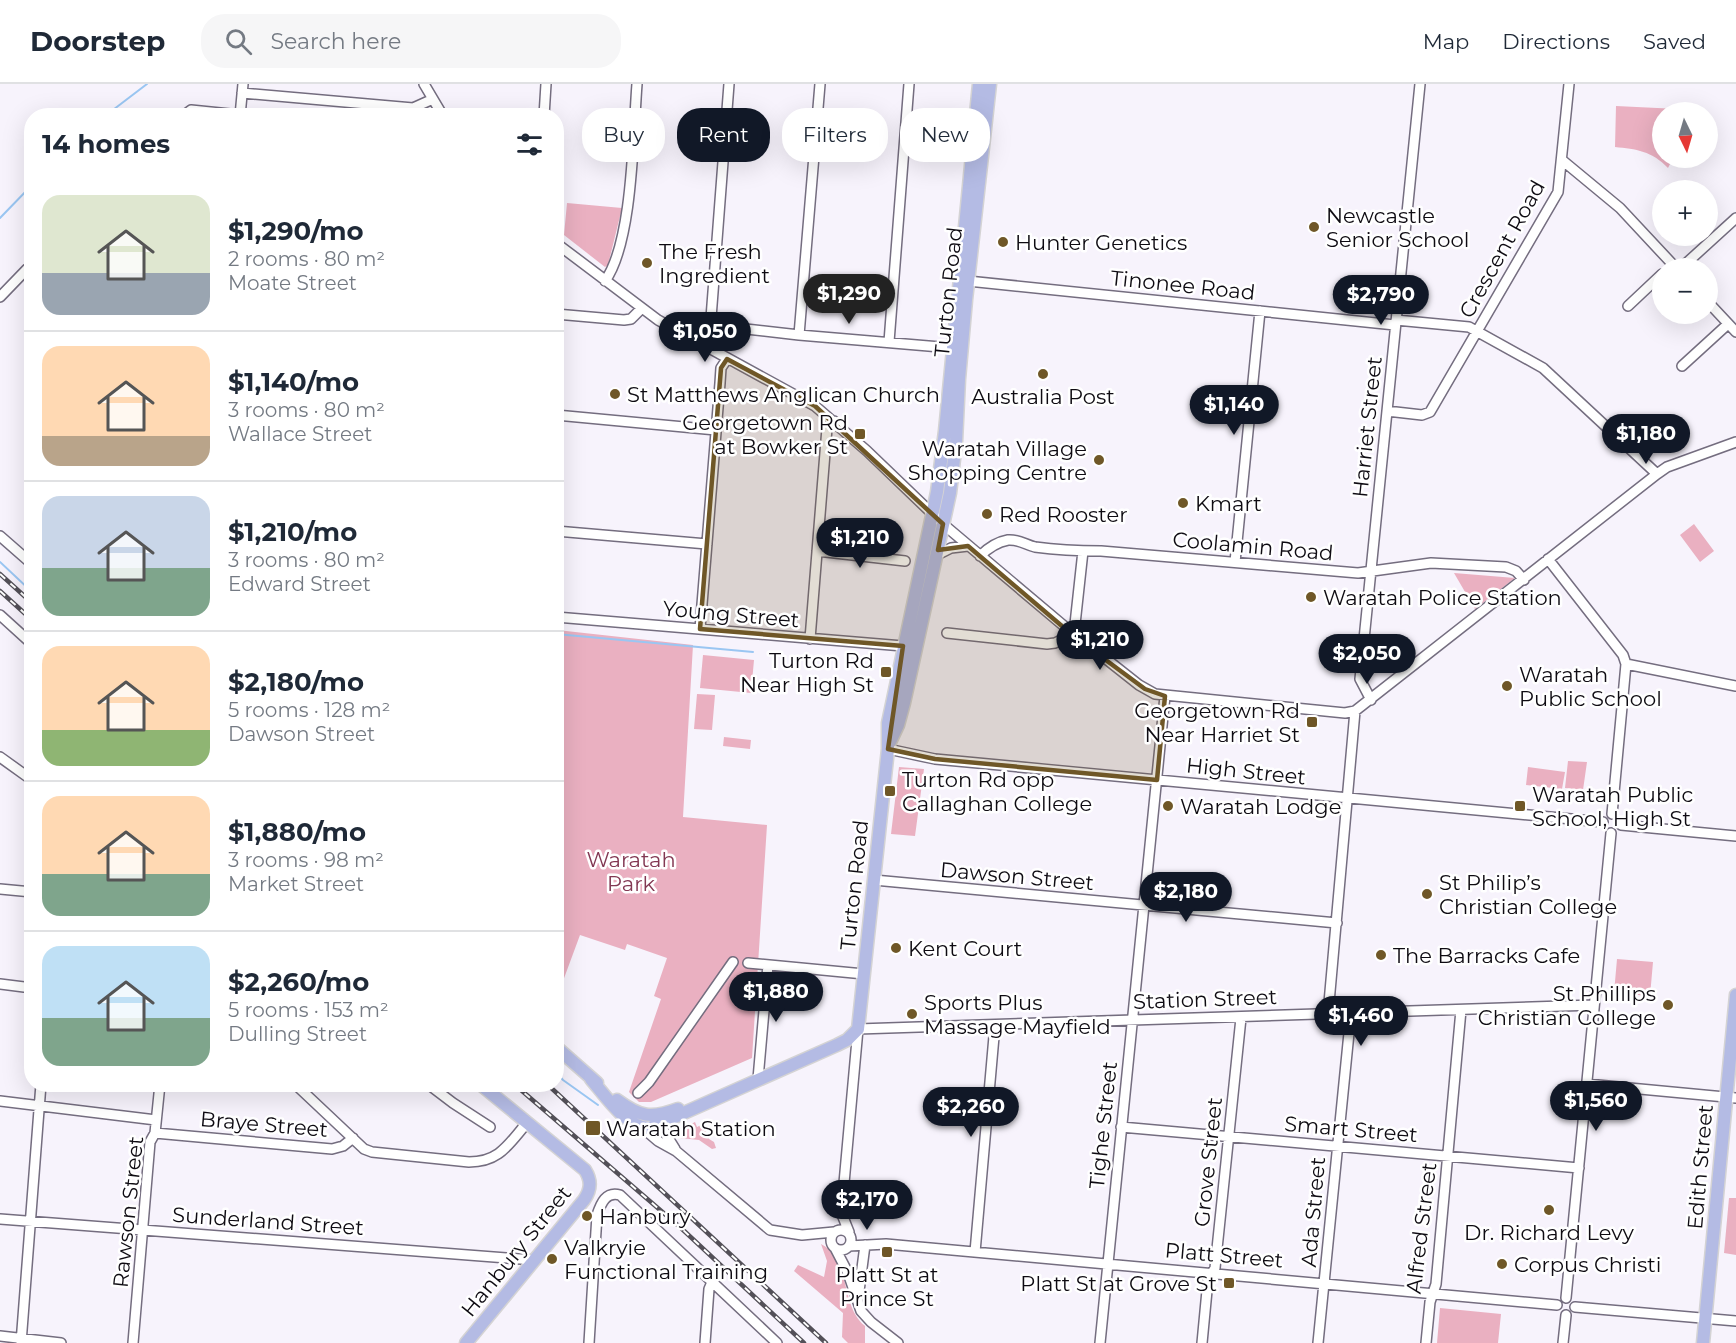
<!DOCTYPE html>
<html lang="en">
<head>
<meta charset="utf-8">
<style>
  :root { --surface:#fff; --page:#f6f6f7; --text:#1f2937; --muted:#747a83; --line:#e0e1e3; --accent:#111827 }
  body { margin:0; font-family:Montserrat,sans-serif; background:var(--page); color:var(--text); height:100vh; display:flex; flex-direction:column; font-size:22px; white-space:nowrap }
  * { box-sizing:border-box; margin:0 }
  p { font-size:20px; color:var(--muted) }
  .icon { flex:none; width:33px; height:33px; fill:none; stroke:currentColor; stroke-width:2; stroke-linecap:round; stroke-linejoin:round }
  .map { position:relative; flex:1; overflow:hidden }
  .sheet { position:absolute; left:24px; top:24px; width:540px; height:984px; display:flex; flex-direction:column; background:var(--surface); border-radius:24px; box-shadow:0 6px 24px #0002 }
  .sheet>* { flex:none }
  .hud { position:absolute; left:582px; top:24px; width:570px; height:54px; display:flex; gap:12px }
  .needle { width:39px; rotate:175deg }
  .tools { position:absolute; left:1652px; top:18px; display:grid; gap:12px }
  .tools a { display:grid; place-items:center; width:66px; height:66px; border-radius:50%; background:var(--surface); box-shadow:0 6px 24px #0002; font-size:30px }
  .price { position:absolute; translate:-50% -51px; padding:0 14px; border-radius:21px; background:var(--accent); color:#fff; font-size:20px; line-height:39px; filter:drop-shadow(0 2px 3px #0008) }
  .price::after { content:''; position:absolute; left:50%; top:36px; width:18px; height:14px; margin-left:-9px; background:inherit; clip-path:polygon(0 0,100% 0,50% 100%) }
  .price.current { background:#222; color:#fff }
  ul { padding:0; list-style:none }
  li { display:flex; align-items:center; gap:18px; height:150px; padding:0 18px }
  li+li { border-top:2px solid var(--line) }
  li span { display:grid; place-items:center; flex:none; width:168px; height:120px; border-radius:18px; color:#555 }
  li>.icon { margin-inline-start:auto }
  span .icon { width:72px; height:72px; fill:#fffc; stroke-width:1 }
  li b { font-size:26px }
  h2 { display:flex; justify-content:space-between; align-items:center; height:72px; padding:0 18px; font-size:26px }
  .pill { padding:0 21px; border-radius:24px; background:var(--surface); box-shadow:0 6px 24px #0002; font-size:21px; line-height:54px }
  .pill.current { background:var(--accent); color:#fff }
  header { display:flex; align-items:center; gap:36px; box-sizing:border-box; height:84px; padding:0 30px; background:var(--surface); border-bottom:2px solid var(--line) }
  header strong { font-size:28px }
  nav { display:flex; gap:33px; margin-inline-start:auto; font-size:21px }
  .search { width:420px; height:54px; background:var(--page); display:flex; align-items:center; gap:15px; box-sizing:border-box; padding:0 21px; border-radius:24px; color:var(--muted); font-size:22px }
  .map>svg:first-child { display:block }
</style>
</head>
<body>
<header>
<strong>Doorstep</strong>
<div class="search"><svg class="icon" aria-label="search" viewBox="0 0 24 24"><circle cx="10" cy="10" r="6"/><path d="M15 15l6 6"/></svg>Search here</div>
<nav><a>Map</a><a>Directions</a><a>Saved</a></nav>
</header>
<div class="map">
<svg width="1736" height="1259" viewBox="0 0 1736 1259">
  <rect width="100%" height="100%" fill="#f7f3fc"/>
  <!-- green -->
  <path fill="#eab0c1" d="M1616,22L1678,25V28H1662V74H1673L1668,84C1652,67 1636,65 1615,63Z
    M567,119L622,124L608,181L605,183L564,151Z
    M1694,440L1714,467L1700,478L1680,451Z
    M1454,489L1515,494L1475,525Z
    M557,546L693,561L683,733L767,741L752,974L651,1018H639L629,1008L661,915L654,912L667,874L627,860L625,866L580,851L563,897L558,928L557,926Z
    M703,571L754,576L751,609L700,604Z
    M697,610L715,611L712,646L694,645Z
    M724,653L751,656L750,665L723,662Z
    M1568,677L1587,678L1583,706L1565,704Z
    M899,683L924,685L915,752L891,750Z
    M1528,683L1565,688L1562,705L1526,701Z
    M1617,875L1653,878L1650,912L1614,909Z
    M695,1038L697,1043L703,1040L709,1055L714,1058L716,1064L712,1065L699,1056L680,1054L681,1045Z
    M1729,1114H1736V1171L1724,1169Z
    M821,1160C852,1175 839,1221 865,1242V1259H848L842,1253L843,1229L794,1187L798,1181L824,1193L827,1177Z
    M1440,1224L1501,1230L1498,1259H1437Z"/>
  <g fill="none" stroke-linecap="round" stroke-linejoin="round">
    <!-- stream -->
    <path stroke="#9ac6f2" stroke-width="2" d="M105,32L147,0
      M0,134L32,101
      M0,478L32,508
      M556,550L753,568
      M556,930L559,936L558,946
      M556,988L563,996L598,1021"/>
    <defs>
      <path id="minor" d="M424,0L443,32
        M242,9L413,24L433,15
        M183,32L191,26L240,31
        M240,32L243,0
        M544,32L546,0
        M1562,76L1620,124L1676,184
        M556,159L658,236L815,322L867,367L943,440L1064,542
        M1681,184L1736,134
        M605,197C633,158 633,50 637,0
        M968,197L1395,241
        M0,213L27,185L32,183
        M1707,217L1736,248
        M1628,222L1662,190
        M556,230L624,236L631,235L641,225
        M1396,236L1469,243L1543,284L1657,390
        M664,240L675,237L799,251L952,264
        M799,251L820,0
        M698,258L711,241
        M889,258L909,0
        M706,264L713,249L711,234L729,0
        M1682,282L1728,240
        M1387,327L1422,331L1430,328L1558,108L1569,0
        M556,331L716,346
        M556,447L707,460
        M0,452L32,480
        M817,467L905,477
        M937,471L951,464L968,462
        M980,472C988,464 997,458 1008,456C1019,455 1026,461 1035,463C1057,466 1080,467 1101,467L1358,489L1431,479L1506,483L1516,487L1524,496
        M1548,475L1623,571L1626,580L1612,730
        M1235,478L1260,227
        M0,531L32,560
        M556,533L903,562
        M1075,540L1083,467
        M700,545L720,299L721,284L727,275
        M947,549L1047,560L1055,559L1065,554
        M1077,552L1139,601L1155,610L1345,629L1355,627L1657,390L1667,383L1736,358
        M810,555L827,344L834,337
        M1626,580L1736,602
        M1371,616L1360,595L1420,0
        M888,665L935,675L1603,738
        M0,673L32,696
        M1621,741L1736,752
        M874,796L1337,839
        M0,805L32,808
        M748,879L864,890
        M0,900L32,904
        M1328,930L1355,627
        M758,995L768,881
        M295,1000L364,1065L372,1068L469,1078C499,1078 508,1061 526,1040
        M428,1000L453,1019L490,1043
        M1587,1000L1736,1014
        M638,1009L649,998L733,878
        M0,1017L156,1036
        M660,1041L675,1065
        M1121,1043L1579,1084
        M644,1045L658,1057L676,1067L770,1146L802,1151L834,1148
        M155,1049L332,1065L343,1062L353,1054
        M0,1135L533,1176
        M831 1156a10 10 0 1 1 20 0a10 10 0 1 1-20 0Z
        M849,1148L843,1133L842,1121L858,945L1594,921
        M849,1162L886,1160L1557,1221
        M835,1164L848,1189L861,1227L871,1238L898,1259
        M975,1168L995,941
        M1566,1214L1611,749
        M858,1215L865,1161
        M1575,1223L1736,1237
        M0,1252L61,1259
        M21,1259L41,1000
        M133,1259L150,1058L155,1049L160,1000
        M589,1259L597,1131C601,1119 606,1107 620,1111L777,1259
        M705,1259L709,1205L712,1198
        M1100,1259L1165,612
        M1202,1259L1208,1196L1215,1184L1241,934
        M1318,1259L1351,929
        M1426,1259L1430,1218L1436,1200L1461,926
        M1563,1259L1566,1231"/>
      <path id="major" d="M890,658L898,641L904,619L950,409L956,358L959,295L966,216L990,0
        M556,963L597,999
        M591,995C604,1010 628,1046 650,1044L837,961L847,956L858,945L888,665V639L937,408L945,347L979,0
        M617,1016C640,1033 651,1035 678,1025
        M466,1259L584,1116C591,1106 592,1097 585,1086L480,1000
        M1703,1259L1736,911"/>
    </defs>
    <!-- minor casing -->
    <use href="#minor" stroke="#746d7f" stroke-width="12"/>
    <!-- major casing -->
    <use href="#major" stroke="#d4d3d4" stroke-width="15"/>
    <!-- minor -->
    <use href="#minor" stroke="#fff" stroke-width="9"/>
    <!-- major -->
    <use href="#major" stroke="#b4bbe4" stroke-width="12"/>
    <defs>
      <path id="rail" d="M0,490L32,519
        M0,507L32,536
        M514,1000L681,1144L804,1259
        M547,1000L826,1259"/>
    </defs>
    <!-- rail casing -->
    <use href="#rail" stroke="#535058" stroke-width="4.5"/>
    <!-- rail -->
    <use href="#rail" stroke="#fff" stroke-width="2" stroke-dasharray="7" stroke-linecap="butt"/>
  </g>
  <!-- marked area -->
  <path fill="#6f5727" fill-opacity="0.2" stroke="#6f5727" stroke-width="4.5" stroke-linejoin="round" d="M727,275L815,322L943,440L938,466L968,462L1076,554L1145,605L1165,612L1157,696L935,675L888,665L903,562L700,545L721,284Z"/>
  <!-- markers -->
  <g fill="#6f5727" stroke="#fff" stroke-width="2">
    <circle cx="1314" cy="143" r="6"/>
    <circle cx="1003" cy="158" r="6"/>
    <circle cx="647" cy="179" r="6"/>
    <circle cx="1043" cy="290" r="6"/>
    <circle cx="615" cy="310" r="6"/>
    <rect x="854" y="344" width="12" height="12" rx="3"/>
    <circle cx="1099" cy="376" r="6"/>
    <circle cx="1183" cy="419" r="6"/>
    <circle cx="987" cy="430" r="6"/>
    <circle cx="1311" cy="513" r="6"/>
    <rect x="880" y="582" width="12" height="12" rx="3"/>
    <circle cx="1507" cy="602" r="6"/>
    <rect x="1306" y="632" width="12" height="12" rx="3"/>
    <rect x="884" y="701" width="12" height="12" rx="3"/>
    <circle cx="1168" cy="722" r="6"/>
    <rect x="1514" y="716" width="12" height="12" rx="3"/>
    <circle cx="1427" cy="810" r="6"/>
    <circle cx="896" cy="864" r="6"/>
    <circle cx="1381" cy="871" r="6"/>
    <circle cx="1668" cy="921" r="6"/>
    <circle cx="912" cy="930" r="6"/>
    <rect x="585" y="1036" width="16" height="16" rx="3"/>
    <circle cx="1549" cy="1126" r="6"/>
    <circle cx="587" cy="1132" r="6"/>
    <rect x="881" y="1162" width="12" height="12" rx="3"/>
    <circle cx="552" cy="1175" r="6"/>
    <circle cx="1502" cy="1180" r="6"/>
    <rect x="1223" y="1193" width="12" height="12" rx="3"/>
  </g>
  <g text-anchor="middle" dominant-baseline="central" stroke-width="5" stroke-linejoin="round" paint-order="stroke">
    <!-- poi labels -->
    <g font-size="21" fill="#0e0b12" stroke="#fff" text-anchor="start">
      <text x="1326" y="131">Newcastle<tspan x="1326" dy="24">Senior School</tspan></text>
      <text x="1015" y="158">Hunter Genetics</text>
      <text x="659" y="167">The Fresh<tspan x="659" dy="24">Ingredient</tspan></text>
      <text x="627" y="310">St Matthews Anglican Church</text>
      <text x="1043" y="312" text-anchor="middle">Australia Post</text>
      <text x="848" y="338" text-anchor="end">Georgetown Rd<tspan x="848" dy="24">at Bowker St</tspan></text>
      <text x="1087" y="364" text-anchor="end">Waratah Village<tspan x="1087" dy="24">Shopping Centre</tspan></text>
      <text x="1195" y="419">Kmart</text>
      <text x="999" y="430">Red Rooster</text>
      <text x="1323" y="513">Waratah Police Station</text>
      <text x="874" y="576" text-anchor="end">Turton Rd<tspan x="874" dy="24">Near High St</tspan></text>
      <text x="1519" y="590">Waratah<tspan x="1519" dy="24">Public School</tspan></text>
      <text x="1300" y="626" text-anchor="end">Georgetown Rd<tspan x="1300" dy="24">Near Harriet St</tspan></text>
      <text x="902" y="695">Turton Rd opp<tspan x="902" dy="24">Callaghan College</tspan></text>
      <text x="1532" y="710">Waratah Public<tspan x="1532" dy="24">School, High St</tspan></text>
      <text x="1180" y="722">Waratah Lodge</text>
      <text x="1439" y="798">St Philip’s<tspan x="1439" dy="24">Christian College</tspan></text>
      <text x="908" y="864">Kent Court</text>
      <text x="1393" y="871">The Barracks Cafe</text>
      <text x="1656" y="909" text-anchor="end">St Phillips<tspan x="1656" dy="24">Christian College</tspan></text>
      <text x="924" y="918">Sports Plus<tspan x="924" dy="24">Massage Mayfield</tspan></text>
      <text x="606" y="1044">Waratah Station</text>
      <text x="599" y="1132">Hanbury</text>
      <text x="1549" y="1148" text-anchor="middle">Dr. Richard Levy</text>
      <text x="564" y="1163">Valkryie<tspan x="564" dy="24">Functional Training</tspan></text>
      <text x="1514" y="1180">Corpus Christi</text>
      <text x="887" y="1190" text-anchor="middle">Platt St at<tspan x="887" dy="24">Prince St</tspan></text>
      <text x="1217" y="1199" text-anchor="end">Platt St at Grove St</text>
    </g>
    <!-- street labels -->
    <g font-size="21" fill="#0e0b12" stroke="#fff">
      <text transform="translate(1502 165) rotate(-61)">Crescent Road</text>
      <text transform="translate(1183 201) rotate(6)">Tinonee Road</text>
      <text transform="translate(948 208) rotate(-84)">Turton Road</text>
      <text transform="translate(1367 343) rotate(-84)">Harriet Street</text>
      <text transform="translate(1253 462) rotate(5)">Coolamin Road</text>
      <text transform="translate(731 530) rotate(5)">Young Street</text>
      <text transform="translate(1246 687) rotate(6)">High Street</text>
      <text transform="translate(1017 792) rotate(5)">Dawson Street</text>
      <text transform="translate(854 801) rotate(-84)">Turton Road</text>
      <text transform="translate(1205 915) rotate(-2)">Station Street</text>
      <text transform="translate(264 1040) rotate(5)">Braye Street</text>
      <text transform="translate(1103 1041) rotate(-84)">Tighe Street</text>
      <text transform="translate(1351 1045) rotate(5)">Smart Street</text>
      <text transform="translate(1208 1078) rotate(-84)">Grove Street</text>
      <text transform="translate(1700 1083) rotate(-85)">Edith Street</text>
      <text transform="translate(128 1128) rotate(-84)">Rawson Street</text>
      <text transform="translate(1313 1128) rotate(-85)">Ada Street</text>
      <text transform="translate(268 1137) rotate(4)">Sunderland Street</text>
      <text transform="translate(1421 1144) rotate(-83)">Alfred Street</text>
      <text transform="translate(516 1167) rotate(-51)">Hanbury Street</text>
      <text transform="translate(1224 1171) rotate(5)">Platt Street</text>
    </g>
    <!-- park labels -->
    <g font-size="21" fill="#823853" stroke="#fff">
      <text x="631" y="775">Waratah<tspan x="631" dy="24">Park</tspan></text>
    </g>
  </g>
</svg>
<div class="tools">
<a><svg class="needle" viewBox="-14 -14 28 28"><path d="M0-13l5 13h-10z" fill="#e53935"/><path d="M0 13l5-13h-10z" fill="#747a83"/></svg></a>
<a>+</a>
<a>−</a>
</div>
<b class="price current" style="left:849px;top:241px">$1,290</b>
<b class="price" style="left:1381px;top:242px">$2,790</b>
<b class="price" style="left:705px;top:279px">$1,050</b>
<b class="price" style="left:1234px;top:352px">$1,140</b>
<b class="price" style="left:1646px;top:381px">$1,180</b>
<b class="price" style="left:860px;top:485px">$1,210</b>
<b class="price" style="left:1100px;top:587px">$1,210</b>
<b class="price" style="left:1367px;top:601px">$2,050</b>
<b class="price" style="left:1186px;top:839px">$2,180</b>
<b class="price" style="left:776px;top:939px">$1,880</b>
<b class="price" style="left:1361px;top:963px">$1,460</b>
<b class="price" style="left:1596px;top:1048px">$1,560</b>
<b class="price" style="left:971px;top:1054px">$2,260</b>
<b class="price" style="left:867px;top:1147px">$2,170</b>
<div class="hud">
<a class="pill">Buy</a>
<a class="pill current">Rent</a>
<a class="pill">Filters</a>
<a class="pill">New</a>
</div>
<section class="sheet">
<h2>14 homes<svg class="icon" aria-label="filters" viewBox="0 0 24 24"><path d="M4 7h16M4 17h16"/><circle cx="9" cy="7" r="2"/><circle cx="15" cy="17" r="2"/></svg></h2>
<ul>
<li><span style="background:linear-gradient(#dfe7d0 65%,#9aa5b1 0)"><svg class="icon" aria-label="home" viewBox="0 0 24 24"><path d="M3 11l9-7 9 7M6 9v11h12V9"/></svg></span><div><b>$1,290/mo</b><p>2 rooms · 80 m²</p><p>Moate Street</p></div></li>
<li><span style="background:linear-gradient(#ffd9b3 75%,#b9a48a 0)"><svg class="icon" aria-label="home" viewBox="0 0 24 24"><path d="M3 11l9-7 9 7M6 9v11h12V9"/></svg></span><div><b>$1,140/mo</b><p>3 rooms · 80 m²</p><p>Wallace Street</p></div></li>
<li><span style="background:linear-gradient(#c9d6e8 60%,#7fa58c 0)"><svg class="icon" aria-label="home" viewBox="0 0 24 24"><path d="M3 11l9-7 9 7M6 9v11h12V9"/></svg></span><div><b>$1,210/mo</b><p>3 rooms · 80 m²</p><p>Edward Street</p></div></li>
<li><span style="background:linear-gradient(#ffd9b3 70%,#8fb573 0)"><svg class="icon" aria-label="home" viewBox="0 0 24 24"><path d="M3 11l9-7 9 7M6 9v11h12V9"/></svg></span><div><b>$2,180/mo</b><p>5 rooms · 128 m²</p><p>Dawson Street</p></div></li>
<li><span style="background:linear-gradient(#ffd9b3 65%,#7fa58c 0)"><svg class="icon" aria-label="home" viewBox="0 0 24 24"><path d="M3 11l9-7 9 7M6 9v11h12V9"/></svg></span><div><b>$1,880/mo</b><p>3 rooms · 98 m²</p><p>Market Street</p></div></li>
<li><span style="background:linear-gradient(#bfe0f5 60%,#7fa58c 0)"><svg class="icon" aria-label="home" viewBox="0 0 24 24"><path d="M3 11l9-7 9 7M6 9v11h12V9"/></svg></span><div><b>$2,260/mo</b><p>5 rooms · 153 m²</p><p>Dulling Street</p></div></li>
</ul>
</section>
</div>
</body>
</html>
